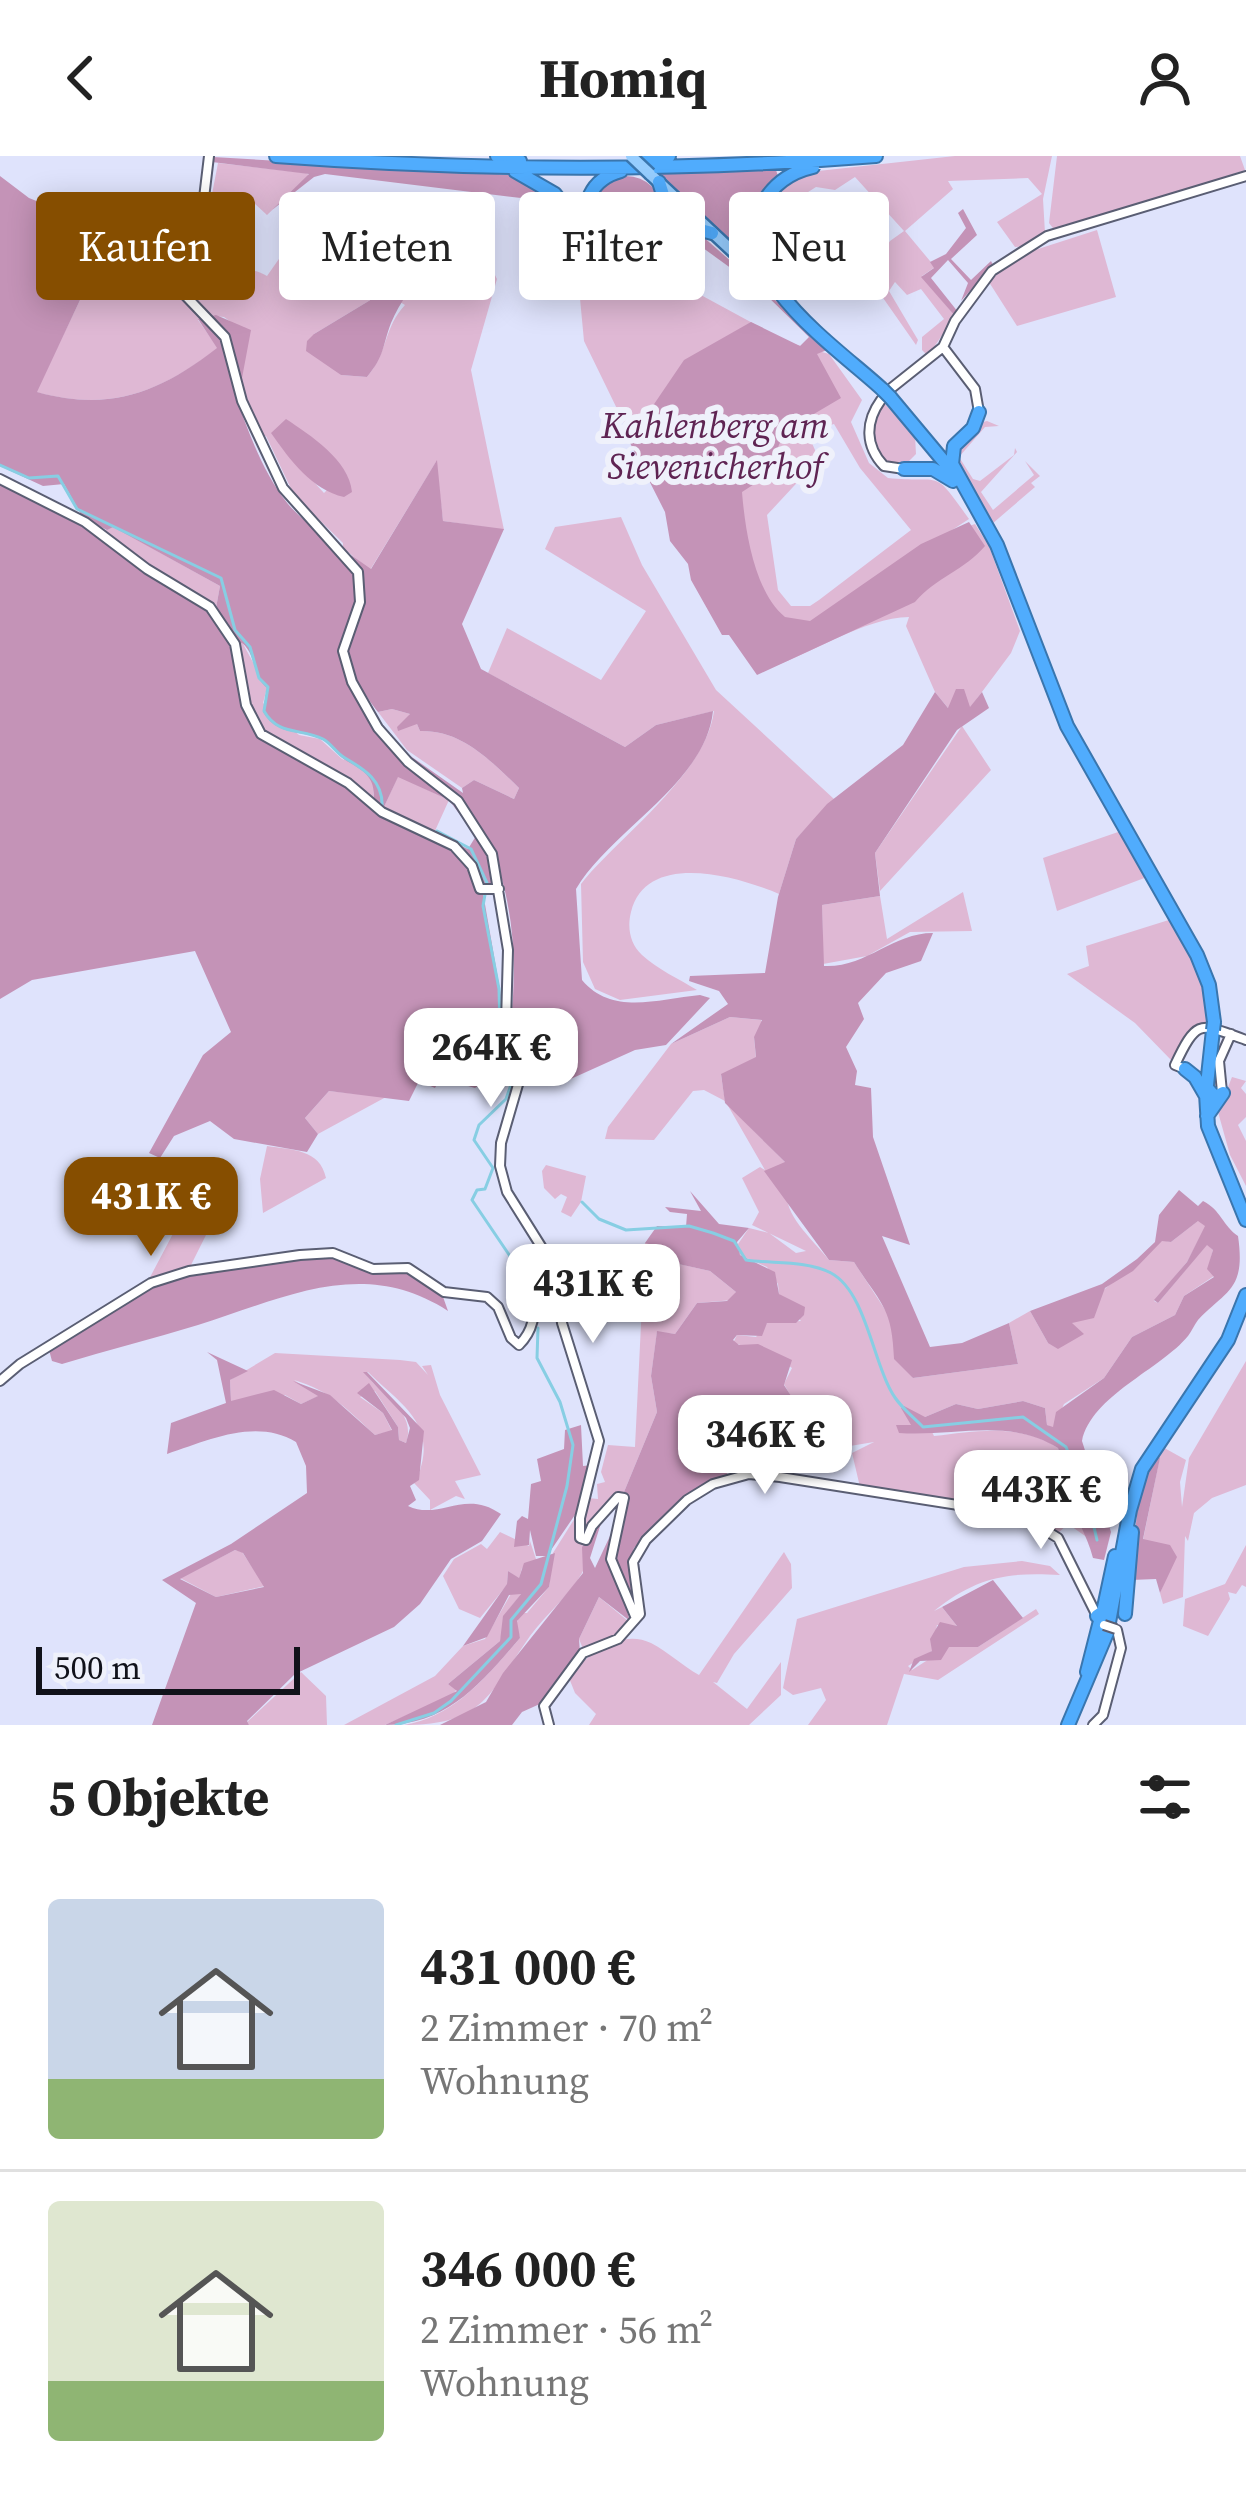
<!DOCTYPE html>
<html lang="de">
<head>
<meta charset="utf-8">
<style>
  :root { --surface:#fff; --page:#f2f2f2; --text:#222; --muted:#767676; --line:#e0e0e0; --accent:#864e00 }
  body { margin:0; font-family:"Source Serif 4",serif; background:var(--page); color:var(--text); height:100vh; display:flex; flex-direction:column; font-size:45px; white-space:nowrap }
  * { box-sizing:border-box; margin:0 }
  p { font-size:39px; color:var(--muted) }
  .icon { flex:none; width:66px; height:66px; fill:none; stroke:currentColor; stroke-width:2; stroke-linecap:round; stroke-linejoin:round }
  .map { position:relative; height:1569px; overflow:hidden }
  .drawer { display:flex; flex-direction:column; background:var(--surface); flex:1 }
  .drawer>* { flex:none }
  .top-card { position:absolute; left:36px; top:36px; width:1176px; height:108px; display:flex; gap:24px }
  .scale { position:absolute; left:36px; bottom:30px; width:264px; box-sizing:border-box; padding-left:12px; border:6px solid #11121a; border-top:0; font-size:33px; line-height:42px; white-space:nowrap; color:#11121a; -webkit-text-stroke:9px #eff1fb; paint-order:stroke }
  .price { position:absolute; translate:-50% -102px; padding:0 27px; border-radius:24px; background:#fff; color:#222; font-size:39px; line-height:78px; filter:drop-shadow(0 3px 6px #0008) }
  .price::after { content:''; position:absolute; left:50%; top:72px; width:36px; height:27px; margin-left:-18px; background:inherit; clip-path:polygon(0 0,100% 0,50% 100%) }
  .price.current { background:var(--accent); color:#fff }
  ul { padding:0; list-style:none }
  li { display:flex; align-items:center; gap:36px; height:300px; padding:0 48px }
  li+li { border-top:3px solid var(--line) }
  li span { display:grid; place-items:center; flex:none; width:336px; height:240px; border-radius:12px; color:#555 }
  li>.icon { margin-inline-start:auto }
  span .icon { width:144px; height:144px; fill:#fffc; stroke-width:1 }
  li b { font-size:51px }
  h2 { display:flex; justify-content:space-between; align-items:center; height:144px; padding:0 48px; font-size:51px }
  .tag { padding:0 42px; border-radius:12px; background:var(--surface); box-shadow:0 6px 30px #0003; font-size:42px; line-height:108px }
  .tag.current { background:var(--accent); color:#fff }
  header { display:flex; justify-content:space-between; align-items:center; height:156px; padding:0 48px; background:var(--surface); font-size:54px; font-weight:700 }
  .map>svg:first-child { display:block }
</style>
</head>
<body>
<header><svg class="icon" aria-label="back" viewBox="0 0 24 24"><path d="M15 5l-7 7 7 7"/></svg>Homiq<svg class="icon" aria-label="person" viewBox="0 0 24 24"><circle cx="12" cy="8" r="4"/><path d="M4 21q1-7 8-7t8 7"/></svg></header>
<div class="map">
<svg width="1246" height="1569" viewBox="0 0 1246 1569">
  <rect width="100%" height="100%" fill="#dfe3fc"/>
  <!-- green -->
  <path fill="#dfb8d4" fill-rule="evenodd" d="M955,0H1052L1043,43L1045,77L1025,90L1015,91L997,66L1042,38L1028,22L948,25L953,33L905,75L935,111L922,120L955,160L928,200L922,194V181L944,163L921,133L907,139L895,126L889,135L918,184L916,189L867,119L890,85L904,75L855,21L835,34L816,31L794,45L799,59L778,50L762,57L791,24L809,16Z
    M1057,0H1240L1245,14L1070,73L1073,67L1063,69L1065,71L1056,76L1049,67Z
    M218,7L306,17L309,19L267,59L254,47L223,77L208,59Z
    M332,37L494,117L497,123L471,214L504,374L443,365L436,306L370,414L343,392V387L294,339L266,280L258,282L237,228L239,172L224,161L207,159L184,133V109L199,66L206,67L220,90L205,100L217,125C233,115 250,109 267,120L281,100L298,110ZM364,125L405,149C384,171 388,196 367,221L341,219L314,178L372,143L374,138ZM315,284L345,316L324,337L279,288Z
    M188,57L192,66L180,99L178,136L201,162L198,164L218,192C159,237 109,256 36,236L80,144L81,63L104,101L121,107L176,60Z
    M1097,74L1116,141L1017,170L987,123L1035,94Z
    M576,100C603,126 632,144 664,119L784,184L757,169L780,184L829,198L862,244L851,266L869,307L888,322C945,328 931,310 969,363L946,378L975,368L989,390L1020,475L1011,497L970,552L949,553L935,536L906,470L909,461C865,461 806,501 761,515L675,382L661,343L584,185ZM834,268L860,312L911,374L819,444L810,450H791L778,434L767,359L819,303L807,276Z
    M883,246L915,280L916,298L904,310C879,309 877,295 870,273Z
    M987,265L999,270L985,271L959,301L973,323L980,325L1014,299L1015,292L1017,296L981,336L993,354L1034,319L1025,305L1040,320L1031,327L1035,331L992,368L953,301L979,267Z
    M621,361L642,409L716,534L834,643L796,683L779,738C735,719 646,695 631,756C627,772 630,788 642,799C657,813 679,823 697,834L620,844L595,833L583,806L581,728C614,685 706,619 714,555L656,569L625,591L488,517L507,472L601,524L646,455L545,393L555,371Z
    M112,370L220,430L216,452L145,410L103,376Z
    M242,486L267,532L263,547L299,579L320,583L342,603L362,610L374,628L373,647L265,580L250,558L238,489Z
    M392,553L410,558L406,565L417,568L420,575C462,574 490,604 519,632L514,643L474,624L462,632L407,594L378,556Z
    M962,570L991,614L880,735L875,697Z
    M398,620L449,644L434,677L383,653Z
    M1121,675L1147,721L1057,755L1043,702Z
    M963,736L972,775L910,776L867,800L823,808L822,749L880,740L887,783Z
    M1172,763C1191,794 1211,829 1208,867L1190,875L1171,904L1135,867L1067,818L1089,810L1086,790Z
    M730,861L761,864L763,869L754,882L756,902L721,919L725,945L704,934L693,935L654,984L605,983L608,971L671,888Z
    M1232,921L1246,925L1241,932L1246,938V961L1238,969L1246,985V1030L1230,999L1218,956L1229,941L1224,930L1228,931Z
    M329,935L386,941L318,978L305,962Z
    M727,948L786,1007C780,1057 797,1066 829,1104L854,1106L895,1169L893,1183L913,1222L1018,1208L1009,1167L1030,1155L1048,1187L1075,1171L1071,1167C1088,1160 1093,1142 1107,1131C1127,1115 1145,1103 1162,1084L1171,1086L1199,1064L1206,1070L1187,1106L1154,1145L1158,1147L1207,1088L1213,1094L1208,1113L1214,1120L1184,1140L1175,1159L1132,1181L1104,1222L1064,1248L1053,1272L1047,1269L1045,1252L1023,1245L978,1253L956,1248L925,1261L934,1280C978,1275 1019,1267 1058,1292L1068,1320L1066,1335L1088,1382L1068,1368L1057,1378L1046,1370L1045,1362L1055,1349L1046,1343L1051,1336L1002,1311L1011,1337L975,1328L971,1347L860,1331L852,1297L874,1286L850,1290L830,1248L803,1239L794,1246L784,1228L792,1212L770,1197L733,1187L737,1179L756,1181L767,1167L801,1165L779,1138L778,1128L767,1111L740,1099L736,1091L749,1072L769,1077L796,1097L806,1095L752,1069L759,1056L742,1022L760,1011L765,1014Z
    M267,990C292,994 320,993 326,1022L263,1057L260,1023Z
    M546,1009L586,1020L581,1046L571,1061L561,1056L567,1041L561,1038L555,1043L544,1032L542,1015Z
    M196,1034L219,1053L189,1113L147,1127Z
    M657,1086L666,1092V1105L710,1115L736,1136L733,1144L697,1147L675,1178L657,1176L651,1220L657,1256L624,1336L586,1372L584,1381L581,1371L588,1342L598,1343L597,1328L605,1326L601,1316L608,1289L635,1291L645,1087Z
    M275,1197L400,1204L416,1206L428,1219L422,1210L431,1209L440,1239L481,1319L455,1325L465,1343L456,1340L430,1354V1344L414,1327C420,1320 421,1309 422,1307C432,1264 396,1244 368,1216H364C381,1240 417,1255 406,1287L399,1284L398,1271L375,1235L360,1241L383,1257L392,1275L375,1279C348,1254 331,1235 294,1224L319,1240L301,1248L285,1239L231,1246L230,1224Z
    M1246,1205V1329L1212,1342L1194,1357L1188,1385L1185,1380L1183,1441L1163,1448L1160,1437L1174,1402L1167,1391L1143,1384L1160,1301L1156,1295L1159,1289L1186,1304L1180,1326L1182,1351L1189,1302Z
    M580,1354C578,1371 588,1407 582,1417C570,1439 546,1458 530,1480C490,1537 484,1569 404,1569C455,1561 488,1519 520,1482L516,1469L520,1457H527L549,1431L553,1397Z
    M500,1376L529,1390L530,1385L537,1406L522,1412L519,1423L508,1415L507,1429L480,1462L459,1453L443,1420L454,1403L481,1388L487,1393Z
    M1246,1389V1431L1242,1429L1236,1438L1228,1436L1230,1443L1208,1480L1183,1470L1185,1443L1225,1428Z
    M235,1394L242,1396L265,1430L216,1441L180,1422Z
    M784,1396L791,1408L792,1432L734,1498L717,1527L713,1526L747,1553L781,1506V1539L749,1569H589L596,1558L575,1537L569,1522C585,1499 621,1472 651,1487C668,1496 683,1510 699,1519Z
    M1022,1405L1050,1410L1060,1419C1010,1416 977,1420 934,1455L942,1451L957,1470L937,1469L932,1495L908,1510L912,1514L948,1491H978L1036,1453L1039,1458L938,1524L904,1518L887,1569H808L826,1544L821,1532L793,1539L783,1532L797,1463L964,1411Z
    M512,1436L522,1437L507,1456L500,1485L448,1528L458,1532L451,1540L385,1569H344L435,1520L463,1490L485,1483Z
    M599,1441L628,1465L619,1479L583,1493L579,1483Z
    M301,1516L326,1540L327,1569H249L247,1566Z"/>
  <!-- forest -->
  <path fill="#c493b7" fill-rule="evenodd" d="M213,1L515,19L544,34L615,105L642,103L687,76L701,79L815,179L827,194L817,198L841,242L785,275L765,321L742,336C745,373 754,436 785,461L810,465L921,388L969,366L985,390C965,414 935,422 915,446L757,519L729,479H722L691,424L688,408L670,385L665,356L629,285L684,204L751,166L800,190L809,181L761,134L692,84L665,114L627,124L602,116L581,101L553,65L521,42L325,18L314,21L272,54L309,18L212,6Z
    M775,11L779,23L760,48V114L659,17Z
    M589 57a37 37 0 1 1 74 0a37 37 0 1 1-74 0Z
    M0,20L29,42L81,63L80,144L37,236C109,256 159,237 217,192L198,163L216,159L251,174L242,222L233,233C247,272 262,316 288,348C308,372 346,391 356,421C370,463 319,475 358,542C365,555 372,570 382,581C415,618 469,644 488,693C492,704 493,717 495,729L483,731L463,694L434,677L468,693L476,680L449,644L398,621L383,653L373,647C377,621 364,615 345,604C336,598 332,589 323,584C301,573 278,581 263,556L267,532C252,520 257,499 242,487L238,489L216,452L220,430L113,371L107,374L83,362L64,328L43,330L0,310Z
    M963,53L977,79L951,103L971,124L991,105L993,109L961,145L968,127L948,104L931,122L958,156L955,160L921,121L934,112L930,106L946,98L966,72L958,57Z
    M408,97L426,105C416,126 399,147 391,167C382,191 385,199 367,221L341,219L306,195L307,185L314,178L372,143L374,138L363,124Z
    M286,263C310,279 349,304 352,336L344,341C312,334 290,304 271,277Z
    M437,304L443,365L504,373L462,468L481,513L625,591L656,569L713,555C706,627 610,675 576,733L582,824C612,860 658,843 700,839L710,842L666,889L635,894L564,926L552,927L544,919L549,903L537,898L525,903L519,893L527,889L516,871H510C520,798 512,705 464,648C449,629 422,618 409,599L463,637L462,632L474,624L514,643L519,632C490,604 462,574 420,575L417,568L398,575L397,571L410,558L392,553L378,556C367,542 349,515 348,497C343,453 384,455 351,399L371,413Z
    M0,327L81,366L201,447C214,460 228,476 235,494C245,523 240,553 257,579L344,626L382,658L453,693L469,711L483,737L503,851L500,872L522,905L517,906L496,877L485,890L491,919L475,932L440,922L435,932L419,925L409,945L329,935L305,962L318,978L307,996L234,983L210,965L174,980L160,1002L149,997L203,899L231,876L195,795L32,824L0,843Z
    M956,533H964L970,551L982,536L989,552L957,574L875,697L880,740L822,749L824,810C866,812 892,777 933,777L921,805L886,817L858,847L864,863L846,891L857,915L855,929L871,932L873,981L910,1089L882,1080L930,1191L962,1187L1009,1167L1018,1208L913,1222L894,1203C892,1150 881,1149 854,1106L829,1104L764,1015L785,1006L725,947L721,918L756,901L754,881L762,864L730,861L671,888L728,848L719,835L689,825L690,820L765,817L778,741L796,683L827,648L903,589L935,536L948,552Z
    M1179,1034L1198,1050L1203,1045C1221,1054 1223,1070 1238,1080C1246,1135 1226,1134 1198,1164C1194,1169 1192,1175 1188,1180C1161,1213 1091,1240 1082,1285L1111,1376L1104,1404L1093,1402C1087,1379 1075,1361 1068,1339C1063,1324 1064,1308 1058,1292C1009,1261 953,1281 899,1277L896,1269H911L901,1252L904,1250L925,1261L956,1248L978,1253L1023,1245L1045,1252L1047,1269L1053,1271L1056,1256L1104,1222L1132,1181L1175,1159L1184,1140L1214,1121L1207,1113L1213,1094L1207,1089L1158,1147L1154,1144L1187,1106L1205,1070L1198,1065L1171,1086L1162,1085L1133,1115L1105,1132L1094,1162L1072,1167L1084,1178L1058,1193L1048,1187L1030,1155L1102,1128L1137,1103L1155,1086L1159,1059Z
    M690,1035L719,1068L749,1072L737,1086L740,1099L775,1116L779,1138L805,1151L804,1159L796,1167H767L762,1180L737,1179L733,1184L739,1189L758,1188L792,1204L784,1229L793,1243L779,1242L775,1248L777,1258L786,1262L763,1295L747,1285L725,1321L693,1336L634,1392L629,1409L633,1450L613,1403L629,1344L624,1336L657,1256L651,1220L657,1175L675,1178L697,1147L727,1145L736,1136L710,1115L665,1105L666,1092L645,1087L657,1070L686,1071L687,1058L670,1056L665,1051L701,1055Z
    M299,1101H340L370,1115H413L442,1138L448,1155C363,1100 285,1142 198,1169C153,1183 107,1194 62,1208L52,1205L49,1194L147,1132L188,1118Z
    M207,1196L248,1215L230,1224L231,1245L274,1234L301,1248L318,1240L293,1225L330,1239L375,1279L392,1274L383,1257L357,1237L369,1227L398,1271L399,1284L406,1287L410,1272L406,1262L363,1216H367L424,1275L419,1324L410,1330L416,1344L408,1350C440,1365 464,1332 501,1358L482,1385L451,1403L420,1448L394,1471L295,1518L247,1565L249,1569H152L196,1447L162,1424L231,1388L307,1337L306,1310L296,1286C256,1262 209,1284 167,1298L171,1267L226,1247L217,1204ZM235,1394L243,1397L264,1431L216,1441L180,1423Z
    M581,1269L583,1310L593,1309L583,1347L547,1400H536L530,1374L529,1389L514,1391L517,1365L522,1360L528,1363L531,1328L541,1325L537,1303L564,1293L565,1274Z
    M1156,1295L1160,1302L1143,1383L1170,1389L1177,1401L1160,1437L1156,1423L1131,1424L1138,1345Z
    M602,1364L590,1402L595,1412L617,1365L609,1398L630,1465L599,1441L579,1483L580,1497L542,1547L522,1556L512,1569H440L486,1546L503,1517L583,1417L582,1391Z
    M555,1397L549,1431L517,1465L520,1482C482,1526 448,1569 385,1569L457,1535L448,1528L500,1485L503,1460L521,1438L509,1439L487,1481L463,1490L507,1428L508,1415L519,1422L524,1407Z
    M993,1424L1023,1462L978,1491H949L941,1504L920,1505L909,1516L914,1503L932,1495L930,1483L940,1466L957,1470L942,1451Z"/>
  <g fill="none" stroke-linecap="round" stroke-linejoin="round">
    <!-- stream -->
    <path stroke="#87cee3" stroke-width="3" d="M0,309L29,322L58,320L77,353L221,422L235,474L250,491L259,522L268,531L264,555C278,580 301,572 323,583C332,588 336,597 345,602C364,613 384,625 382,652
      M437,675L471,693L487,727L483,750L499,833L500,872L512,889
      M582,1046L599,1063L626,1074L689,1070L713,1077L734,1085L746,1104C773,1108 806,1104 831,1117C865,1135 873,1204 891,1235C898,1249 912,1260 923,1271L1023,1261L1066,1291L1087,1341L1097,1384
      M512,1103L472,1044L477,1034L485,1033L493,1012L474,984L479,969L506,943L520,903
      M396,1569L434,1557L451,1545L511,1481V1464L541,1428L567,1330L573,1289L560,1246L537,1202L538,1172"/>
    <defs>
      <path id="secondary" d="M209,0L204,42L183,98L181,135L225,181L242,245L283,332L358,416L360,446L343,495L352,526L378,572L408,606L458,645L492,698L508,794L506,867L524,908L501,987L500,1010L507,1036L554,1111L562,1167L599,1285L580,1362V1382L586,1384L592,1370L618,1341L624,1342L611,1403L635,1460
        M943,191L975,233L979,256
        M889,234L943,191L955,165L992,115L1047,80L1246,20
        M881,244C865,266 865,290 884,310L904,313
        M0,323L85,366L147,413L210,451L235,488L246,549L261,578L348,627L382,656L454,690L472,710L480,733H499
        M1185,913L1175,909C1198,860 1201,868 1246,884
        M1222,936L1219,905L1231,878
        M0,1225L20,1208L151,1127L189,1115L300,1099L333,1097L373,1113L408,1112L444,1136L487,1141L498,1151L511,1182L519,1189C546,1163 526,1129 544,1099
        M1103,1559L1121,1492L1117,1474
        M549,1569L544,1550L583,1497L618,1483L640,1458L633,1406L646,1384L687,1344L713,1328L749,1318L780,1321L1021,1359L1058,1382L1098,1462
        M1093,1569L1103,1559"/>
      <path id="primary" d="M650,18L774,134"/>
      <path id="highway" d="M276,0C475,15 676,16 876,0
        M497,0L520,5
        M642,4L669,0
        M813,11C791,16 773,28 762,49C727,119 839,193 883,234
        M515,15L555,38L589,83L613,100L642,99L689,71L712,77
        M591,78C579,49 591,23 621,15
        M655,86L668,55L659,26
        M890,241L951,314
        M979,256L973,272L954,290L952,308L997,389L1067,570L1197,799L1209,829L1214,866
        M904,313H933L953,325
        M1213,874L1206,938L1208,970L1246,1064
        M1185,913L1195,921L1206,940
        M1206,931L1215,941L1223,937L1207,960
        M1125,1458L1132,1376
        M1097,1460L1103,1456L1115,1400
        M1087,1516L1100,1465
        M1068,1569L1107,1477L1130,1354L1142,1313L1228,1184L1246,1139"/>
    </defs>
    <!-- secondary casing -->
    <use href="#secondary" stroke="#5a5e73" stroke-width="12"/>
    <!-- primary casing -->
    <use href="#primary" stroke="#3a76ae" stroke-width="15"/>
    <!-- highway casing -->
    <use href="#highway" stroke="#3a76ae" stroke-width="16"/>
    <!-- secondary -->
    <use href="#secondary" stroke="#fff" stroke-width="8"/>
    <!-- primary -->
    <use href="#primary" stroke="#96cdfe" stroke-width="10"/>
    <!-- highway -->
    <use href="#highway" stroke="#50acfd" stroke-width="12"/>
    <defs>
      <path id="secondary-bridge" d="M1104,1469L1116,1473"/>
      <path id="primary-bridge" d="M631,0L650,18"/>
      <path id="highway-bridge" d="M883,234L890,241
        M1213,874L1214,866"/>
    </defs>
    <!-- secondary-bridge casing -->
    <use href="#secondary-bridge" stroke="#5a5e73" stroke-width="12" stroke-linecap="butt"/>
    <!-- primary-bridge casing -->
    <use href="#primary-bridge" stroke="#3a76ae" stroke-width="15" stroke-linecap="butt"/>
    <!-- highway-bridge casing -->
    <use href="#highway-bridge" stroke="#3a76ae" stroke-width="16" stroke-linecap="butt"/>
    <!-- secondary-bridge -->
    <use href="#secondary-bridge" stroke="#fff" stroke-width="8"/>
    <!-- primary-bridge -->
    <use href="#primary-bridge" stroke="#96cdfe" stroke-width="10"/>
    <!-- highway-bridge -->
    <use href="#highway-bridge" stroke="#50acfd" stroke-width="12"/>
  </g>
  <g text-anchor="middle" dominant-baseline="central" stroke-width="12" stroke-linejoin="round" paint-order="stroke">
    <!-- park labels -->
    <g font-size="36" font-style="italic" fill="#5f2453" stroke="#eff1fb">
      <text x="715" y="269">Kahlenberg am<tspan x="715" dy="41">Sievenicherhof</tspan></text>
    </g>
  </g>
</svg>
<div class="scale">500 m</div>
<b class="price" style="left:491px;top:954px">264K €</b>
<b class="price current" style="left:151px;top:1103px">431K €</b>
<b class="price" style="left:593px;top:1190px">431K €</b>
<b class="price" style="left:765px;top:1341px">346K €</b>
<b class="price" style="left:1041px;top:1396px">443K €</b>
<div class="top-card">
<a class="tag current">Kaufen</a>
<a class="tag">Mieten</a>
<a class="tag">Filter</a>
<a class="tag">Neu</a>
</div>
</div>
<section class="drawer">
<h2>5 Objekte<svg class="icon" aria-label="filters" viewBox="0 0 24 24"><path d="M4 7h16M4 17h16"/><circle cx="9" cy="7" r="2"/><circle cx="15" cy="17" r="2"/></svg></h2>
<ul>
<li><span style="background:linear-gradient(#c9d6e8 75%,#8fb573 0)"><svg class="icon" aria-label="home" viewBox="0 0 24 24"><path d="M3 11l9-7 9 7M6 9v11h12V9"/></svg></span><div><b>431 000 €</b><p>2 Zimmer · 70 m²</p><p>Wohnung</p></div></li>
<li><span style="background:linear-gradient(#dfe7d0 75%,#8fb573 0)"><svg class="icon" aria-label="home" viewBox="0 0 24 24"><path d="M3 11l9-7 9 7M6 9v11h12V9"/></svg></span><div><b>346 000 €</b><p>2 Zimmer · 56 m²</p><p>Wohnung</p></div></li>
</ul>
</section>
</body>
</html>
